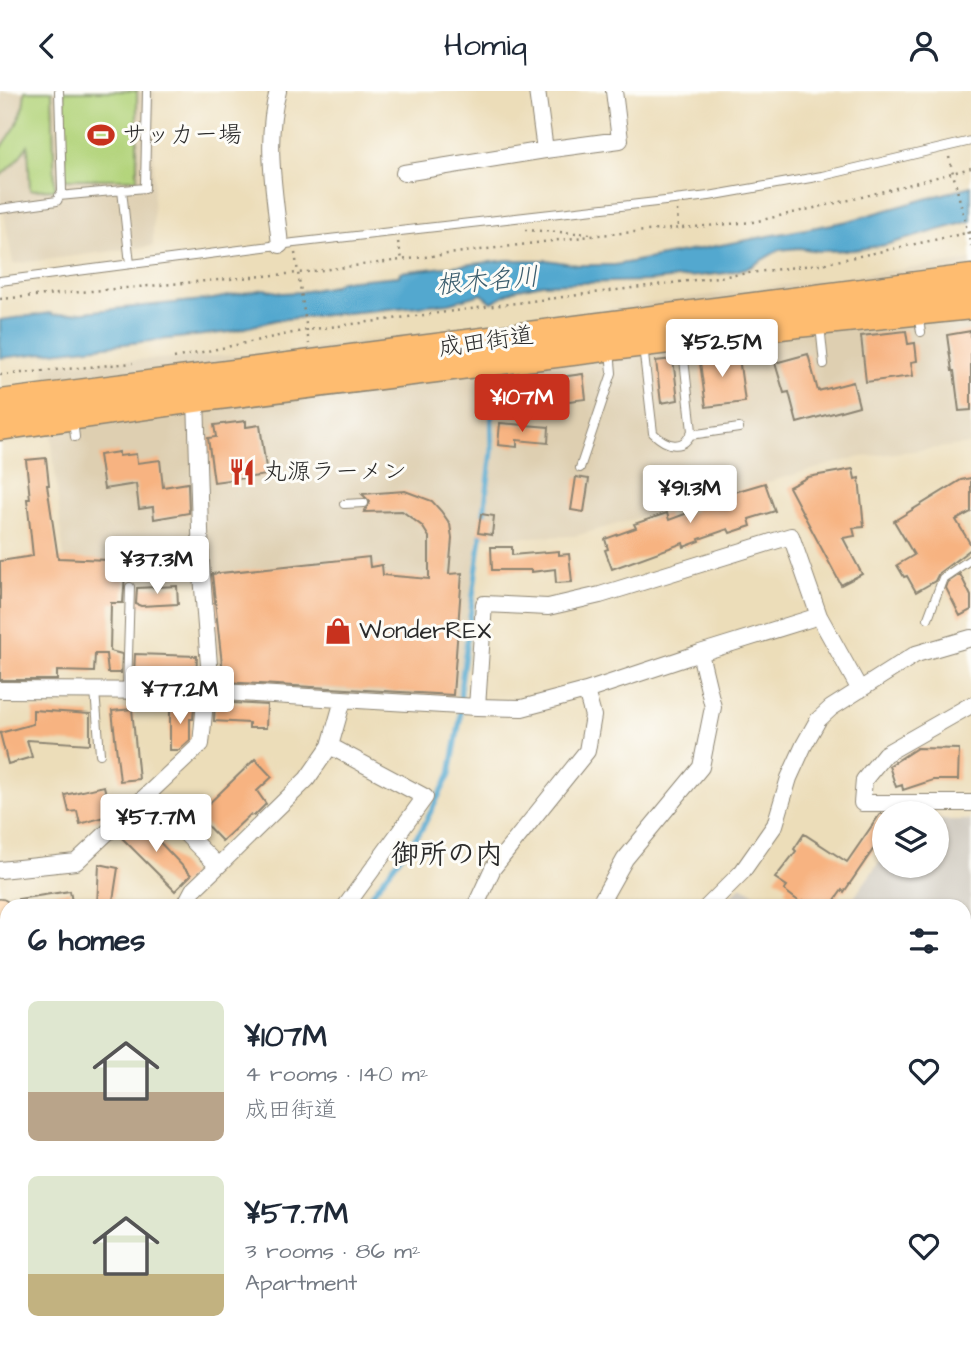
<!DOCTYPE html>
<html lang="en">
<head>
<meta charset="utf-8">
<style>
  :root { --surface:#fff; --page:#f6f6f7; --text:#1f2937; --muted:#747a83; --accent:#c8321e }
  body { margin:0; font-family:"Architects Daughter","Klee One",sans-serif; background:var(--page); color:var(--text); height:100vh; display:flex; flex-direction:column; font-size:26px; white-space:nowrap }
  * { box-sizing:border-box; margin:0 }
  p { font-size:23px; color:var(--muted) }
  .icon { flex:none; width:38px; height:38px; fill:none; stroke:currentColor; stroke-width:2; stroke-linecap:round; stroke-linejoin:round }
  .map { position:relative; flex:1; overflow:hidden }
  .panel { position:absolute; left:0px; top:808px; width:971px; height:450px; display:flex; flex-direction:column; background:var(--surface); border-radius:21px 21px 0 0; box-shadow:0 2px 5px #0004 }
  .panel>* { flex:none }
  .fabs { position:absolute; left:872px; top:710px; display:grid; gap:14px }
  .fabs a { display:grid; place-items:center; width:77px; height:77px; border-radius:50%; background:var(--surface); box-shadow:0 2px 5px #0004; font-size:35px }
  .price { position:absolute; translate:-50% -60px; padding:0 16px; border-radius:7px; background:#fff; color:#222; font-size:23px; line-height:46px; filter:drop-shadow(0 2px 4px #0008) }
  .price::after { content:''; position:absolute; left:50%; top:42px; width:21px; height:16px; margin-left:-10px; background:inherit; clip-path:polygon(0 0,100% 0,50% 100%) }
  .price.current { background:var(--accent); color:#fff }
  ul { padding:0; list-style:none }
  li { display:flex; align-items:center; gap:21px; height:175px; padding:0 28px }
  li span { display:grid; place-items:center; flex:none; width:196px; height:140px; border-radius:10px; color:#555 }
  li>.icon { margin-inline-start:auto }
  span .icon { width:84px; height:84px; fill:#fffc; stroke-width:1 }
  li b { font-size:30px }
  h2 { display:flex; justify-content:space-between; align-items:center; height:84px; padding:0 28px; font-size:30px }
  header { display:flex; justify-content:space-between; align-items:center; height:91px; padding:0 28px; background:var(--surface); font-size:32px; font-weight:600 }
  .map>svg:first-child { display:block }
</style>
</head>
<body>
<header><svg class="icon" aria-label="back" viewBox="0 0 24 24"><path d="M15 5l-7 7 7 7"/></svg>Homiq<svg class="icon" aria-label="person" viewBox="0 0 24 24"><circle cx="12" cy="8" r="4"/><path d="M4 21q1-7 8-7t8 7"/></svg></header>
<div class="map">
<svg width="971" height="1257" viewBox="0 0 971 1257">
  <rect width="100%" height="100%" fill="#fdfcf7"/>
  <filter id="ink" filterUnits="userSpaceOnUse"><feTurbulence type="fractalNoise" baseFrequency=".0143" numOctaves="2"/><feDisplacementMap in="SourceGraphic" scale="14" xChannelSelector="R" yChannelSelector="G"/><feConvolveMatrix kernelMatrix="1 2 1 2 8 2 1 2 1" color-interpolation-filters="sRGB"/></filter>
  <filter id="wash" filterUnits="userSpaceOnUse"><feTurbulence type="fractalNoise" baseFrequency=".00686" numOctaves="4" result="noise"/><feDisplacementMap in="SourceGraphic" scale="28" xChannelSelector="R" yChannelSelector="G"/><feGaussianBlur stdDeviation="1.57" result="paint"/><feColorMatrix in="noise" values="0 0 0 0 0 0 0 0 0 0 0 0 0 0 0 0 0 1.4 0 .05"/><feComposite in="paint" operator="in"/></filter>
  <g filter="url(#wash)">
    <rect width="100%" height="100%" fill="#ecddb9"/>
    <!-- built -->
    <path fill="#decfb1" d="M0,0H155L153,155L13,173L4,122H0Z
      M971,169V353L854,367L575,445L477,447L458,611L220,592L209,477L65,478L44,273L278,262Z
      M964,1159L971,1160V1257H844L838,1251H964Z"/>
    <!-- industrial -->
    <path fill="#c9c3b8" d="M936,729H971V1117L964,1118V816L848,815L884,764V775H936Z
      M741,795L778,815H721Z"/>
    <!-- green -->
    <path fill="#b3d47c" stroke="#6f8054" stroke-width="2" d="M25,0H52L55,98L30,99L28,54L14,73L0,85V59L16,35L23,17Z
      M64,0H137V88H65Z"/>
    <!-- water -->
    <path fill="#53a8cf" stroke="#3f6a7d" stroke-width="2" d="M971,95V130L885,154L853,159L819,160L799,157L779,159L750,176L726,182L649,190L542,193L514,199L492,211L482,203L449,212L276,229L230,241L0,267V229L50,222L54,224L213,208L264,198L282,202L301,201L333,195L341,190L399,185L400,181L508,169H547L578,174H615L848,130Z
      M7,992V1115L0,1150V993Z"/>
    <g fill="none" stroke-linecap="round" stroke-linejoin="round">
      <!-- stream -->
      <path stroke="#53a8cf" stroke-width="5" d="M483,429L492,361L491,278
        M362,816L422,738L450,683L460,629L461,593L482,438
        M268,1257L269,1251"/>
    </g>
    <g id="blocks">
      <!-- building -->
      <path fill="#f7b381" d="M906,240L908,253L915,252L917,270L911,271L913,285L866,291L861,245Z
        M971,240V319L959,320L954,280H952L947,244Z
        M738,259L745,311L706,316L699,264Z
        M808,263L818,300L853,291L859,315L797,332L789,301L784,302L775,272Z
        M673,268L678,309L661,312L656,270Z
        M583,283L586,308L519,316L516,292Z
        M246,330V336L260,334L267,384L214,391L208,347L216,346L214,334Z
        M500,332L549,336L548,352L517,349V356L498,354Z
        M119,361V365L136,363L137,372L160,369L163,396L188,392L189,422L154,428L153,416L139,418L136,393L104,398L99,364Z
        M46,367L49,394H47L58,467L108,469V482L125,483L123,512H111L110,560L122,563L121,582H108L106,563H95L94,581L57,580V589H0V470L33,465L27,408H30L26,369Z
        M853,378L855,388L859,387L864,436L853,437L855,445L843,447L862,483L841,494L789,396L808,386Z
        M576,386L589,388L584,421L571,419Z
        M971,387V421L956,429L971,454V458L939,482L935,490L916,501L907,485L904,486L897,474L914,464L894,430L961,389Z
        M765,392L775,420L749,428L751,435L730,442L728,438L699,448L700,450L684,456L683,452L612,478L605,459L608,458L605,448L636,437L634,433L667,422L669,429L696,419L694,413Z
        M405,400L432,410L441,420L450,433L452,447L449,483L462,482L453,604L224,591L212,483L369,466L370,476L382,474L383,484L429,488V446L422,435L402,420L364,421L370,411L362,403Z
        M481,423L494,425L492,444L478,442Z
        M491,456H512V464L559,460V464L569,463L572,491L556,492L555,478L531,481V479H492Z
        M960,483L971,505V519L960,525L946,497L948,491Z
        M177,495L178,513L141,515L136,513L137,497Z
        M135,563L197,565L196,588L140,586V583H134Z
        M215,611L267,614L266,637H249V632L214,630Z
        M170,614L194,615L193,628H190V649L179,659H170Z
        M132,618L139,688L120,690L112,620Z
        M33,619L90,623V653L27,649L32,666L8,673L0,642L33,633Z
        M917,657L959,658L958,689H933L903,699L902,694L896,696L889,675Z
        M255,668L272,686L257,700L266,713L254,725L251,723L222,750L197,724Z
        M104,695L111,724L80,733L77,720L69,721L65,704Z
        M880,723H884V749L881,747L844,801L842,799L830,816H811L803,810L801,812L784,799L787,795L775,787L796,760L794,758L804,743L847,771Z
        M141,726L155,741L152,743L191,784L175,800L121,746Z
        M99,773L118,777L112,816H97Z
        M70,800L73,816H18V808Z"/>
    </g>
  </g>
  <g filter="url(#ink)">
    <use href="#blocks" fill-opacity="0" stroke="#8c8472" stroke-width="2"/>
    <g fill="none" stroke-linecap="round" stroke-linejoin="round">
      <defs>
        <path id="lane" d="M122,99L130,173
          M59,105L145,97L147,0
          M0,118L57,110L62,100L59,0
          M0,190L294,152L709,105L822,85L971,50
          M918,223L921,241
          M820,234L824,273
          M643,255L653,342C666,355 684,361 692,340L682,250
          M73,330L75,346
          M690,344L739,337
          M580,377L612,282L610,259
          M344,413L364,412
          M928,527L943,487L971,468
          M95,600L100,663
          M127,600L130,496
          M964,1217L971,1221
          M966,1246L971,1238"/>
        <path id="street" d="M278,0C264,50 275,103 280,154
          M545,59L620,49L614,0
          M404,82L545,59L537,0
          M196,307L201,471L211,600
          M0,599L206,600
          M971,614L885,663L864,689L862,712H971
          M477,616L484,513L548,516L600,504L791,445L819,525
          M330,655L425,706L345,816
          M218,775L307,688L330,655L343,609
          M0,779L76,771L147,704
          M184,816L193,799L218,775L147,704L201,653L206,600L477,616L522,617L586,600L700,562
          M475,816L493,777L587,660L593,625L586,600
          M598,816L625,768L701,676L713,616L700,562L819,525L860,599
          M707,816L742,781L775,734L789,687L804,654L818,629L831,617L916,563L971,547
          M0,971L7,970
          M964,1134L971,1132"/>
        <path id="secondary" d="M0,819L7,833
          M4,1257L7,1231"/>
        <path id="highway" d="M0,313L971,188
          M0,335L196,307L797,232L971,214"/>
      </defs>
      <!-- lane casing -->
      <use href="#lane" stroke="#8c8472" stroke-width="10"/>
      <!-- street casing -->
      <use href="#street" stroke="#8c8472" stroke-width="18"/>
      <!-- secondary casing -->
      <use href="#secondary" stroke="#8c8472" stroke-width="24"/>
      <!-- highway casing -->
      <use href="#highway" stroke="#8c8472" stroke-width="31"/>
      <!-- path -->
      <path stroke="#8c8472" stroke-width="2.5" stroke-dasharray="2 5" stroke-linecap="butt" d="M949,66L971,155
        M677,119L678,137
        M525,139L592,143
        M398,151L402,168
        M295,162L309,253
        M0,208L298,182L599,144L753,131L858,107L971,77
        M174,267L307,239L827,172L971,141
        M0,284L133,272
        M727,1257L728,1251"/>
      <!-- lane -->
      <use href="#lane" stroke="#fff" stroke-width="8"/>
      <!-- street -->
      <use href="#street" stroke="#fff" stroke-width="16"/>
      <!-- secondary -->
      <use href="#secondary" stroke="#ffe4c6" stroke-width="21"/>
      <!-- highway -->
      <use href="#highway" stroke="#febc70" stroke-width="28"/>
    </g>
  </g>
  <!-- icons -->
  <defs>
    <symbol id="stadium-bare" viewBox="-9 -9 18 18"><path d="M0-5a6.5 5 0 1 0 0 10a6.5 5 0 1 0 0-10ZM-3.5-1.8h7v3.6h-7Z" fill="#c8321e" stroke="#fdfcf7" stroke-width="2.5" paint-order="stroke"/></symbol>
    <symbol id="restaurant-bare" viewBox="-9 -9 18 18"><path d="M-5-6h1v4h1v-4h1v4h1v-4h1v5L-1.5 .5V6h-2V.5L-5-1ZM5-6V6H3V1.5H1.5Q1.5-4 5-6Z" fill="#c8321e" stroke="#fdfcf7" stroke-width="2.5" paint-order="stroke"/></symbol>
    <symbol id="shop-bare" viewBox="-9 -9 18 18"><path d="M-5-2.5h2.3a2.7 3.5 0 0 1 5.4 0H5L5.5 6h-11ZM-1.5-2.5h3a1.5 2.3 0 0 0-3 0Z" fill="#c8321e" stroke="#fdfcf7" stroke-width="2.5" paint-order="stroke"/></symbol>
  </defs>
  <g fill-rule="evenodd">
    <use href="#stadium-bare" x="82" y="25" width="38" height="38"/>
    <use href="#restaurant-bare" x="223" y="362" width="38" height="38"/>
    <use href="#shop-bare" x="319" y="521" width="38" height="38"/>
  </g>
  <g text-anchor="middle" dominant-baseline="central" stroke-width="6" stroke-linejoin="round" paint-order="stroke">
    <!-- poi labels -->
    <g font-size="24" fill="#2b2b2b" stroke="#fdfcf7" text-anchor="start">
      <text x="122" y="44">サッカー場</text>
      <text x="263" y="381">丸源ラーメン</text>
      <text x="359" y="540">WonderREX</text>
    </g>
    <!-- street labels -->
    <g font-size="24" fill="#2b2b2b" stroke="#fdfcf7">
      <text transform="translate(486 251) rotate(-8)">成田街道</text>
    </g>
    <!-- water labels -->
    <g font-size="26" font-style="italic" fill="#3b5d6d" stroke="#fdfcf7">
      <text transform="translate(487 190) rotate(-5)">根木名川</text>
    </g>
    <!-- quarter labels -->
    <g font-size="28" font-weight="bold" fill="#2b2b2b" stroke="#fdfcf7">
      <text x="447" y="763">御所の内</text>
    </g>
  </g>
</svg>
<div class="fabs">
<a><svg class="icon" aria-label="layers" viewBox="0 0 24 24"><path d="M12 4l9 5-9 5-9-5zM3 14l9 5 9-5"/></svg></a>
</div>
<b class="price" style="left:722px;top:288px">¥52.5M</b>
<b class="price current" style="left:522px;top:343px">¥107M</b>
<b class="price" style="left:690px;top:434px">¥91.3M</b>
<b class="price" style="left:157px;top:505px">¥37.3M</b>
<b class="price" style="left:180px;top:635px">¥77.2M</b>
<b class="price" style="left:156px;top:763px">¥57.7M</b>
<section class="panel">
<h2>6 homes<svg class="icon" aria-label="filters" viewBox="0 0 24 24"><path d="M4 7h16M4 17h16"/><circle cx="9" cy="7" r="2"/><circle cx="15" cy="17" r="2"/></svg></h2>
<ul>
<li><span style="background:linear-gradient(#dfe7d0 65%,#b9a48a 0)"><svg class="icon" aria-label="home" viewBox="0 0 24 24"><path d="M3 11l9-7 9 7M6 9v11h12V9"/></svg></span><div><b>¥107M</b><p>4 rooms · 140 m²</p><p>成田街道</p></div><svg class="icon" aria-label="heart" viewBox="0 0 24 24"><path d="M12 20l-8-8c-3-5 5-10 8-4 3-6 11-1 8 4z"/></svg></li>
<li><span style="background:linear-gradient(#dfe7d0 70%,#c2b280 0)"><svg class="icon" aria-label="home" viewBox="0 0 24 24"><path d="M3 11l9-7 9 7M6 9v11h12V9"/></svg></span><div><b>¥57.7M</b><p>3 rooms · 86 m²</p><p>Apartment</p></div><svg class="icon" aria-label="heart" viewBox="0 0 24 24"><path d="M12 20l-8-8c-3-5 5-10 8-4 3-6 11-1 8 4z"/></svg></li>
</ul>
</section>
</div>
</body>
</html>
